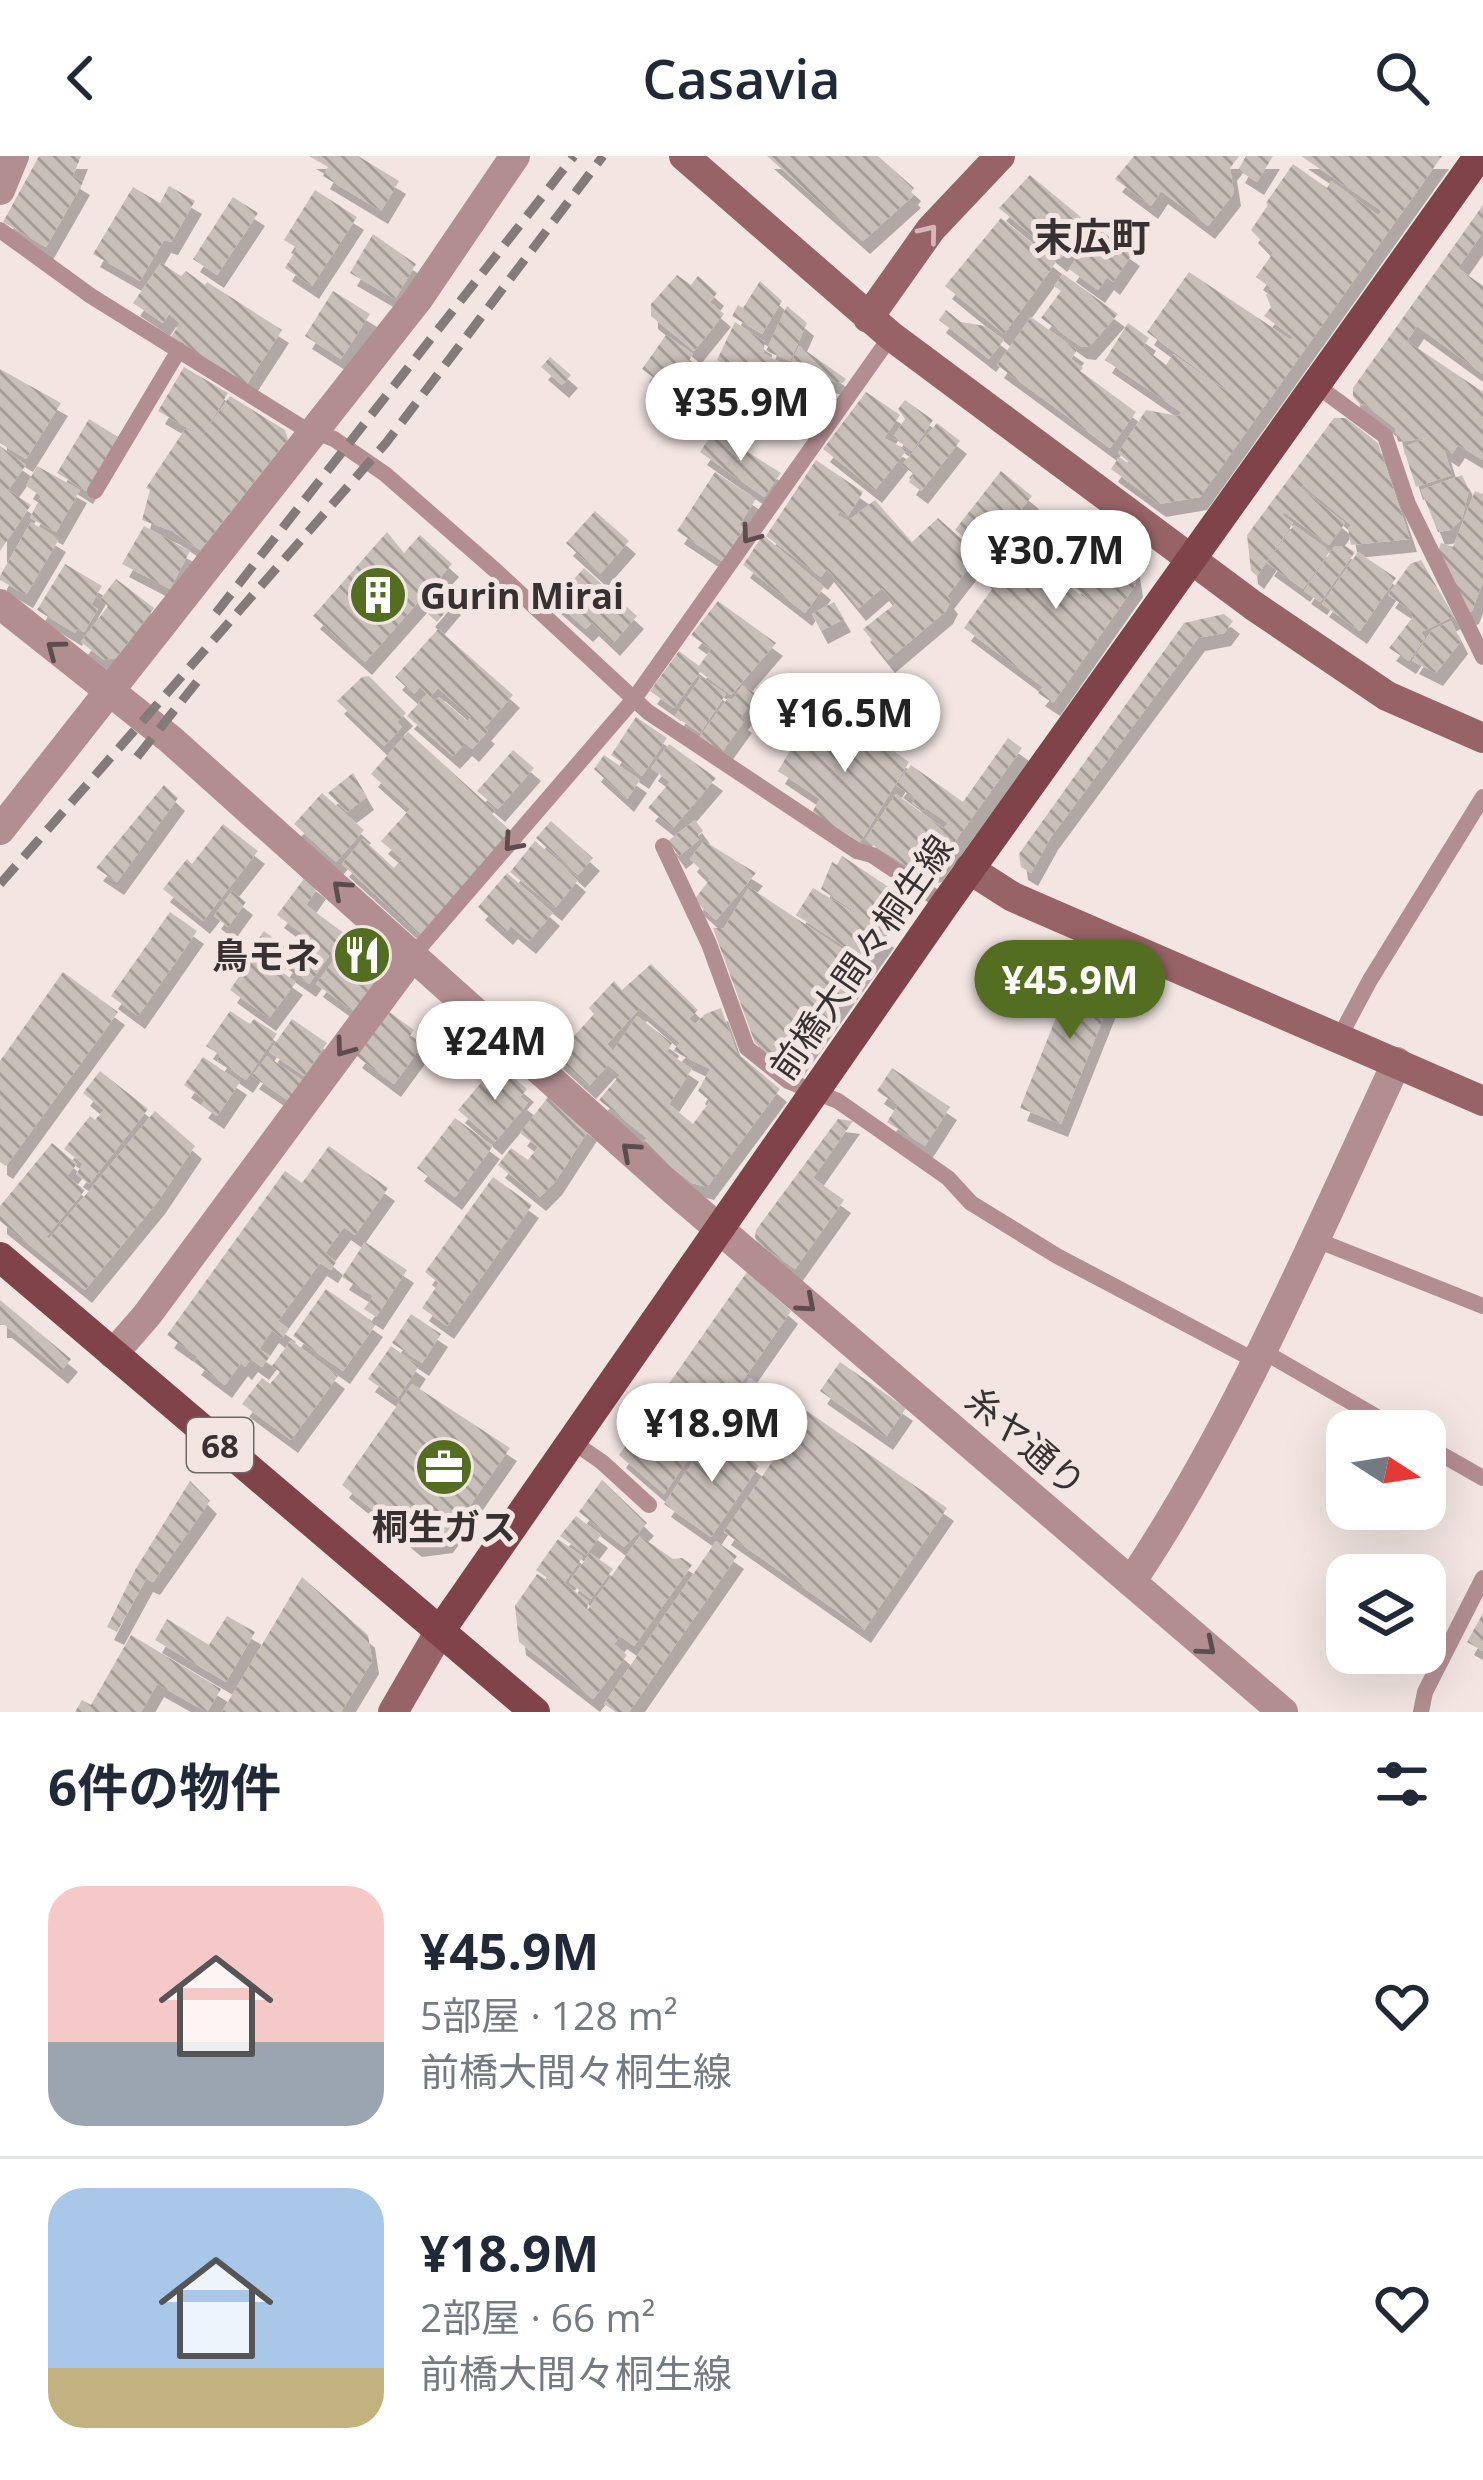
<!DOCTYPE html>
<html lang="ja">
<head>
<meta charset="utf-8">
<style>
  :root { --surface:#fff; --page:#f6f6f7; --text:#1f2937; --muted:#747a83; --line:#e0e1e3; --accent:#546e21 }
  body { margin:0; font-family:"Open Sans","Noto Sans JP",sans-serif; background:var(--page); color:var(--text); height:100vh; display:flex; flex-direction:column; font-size:45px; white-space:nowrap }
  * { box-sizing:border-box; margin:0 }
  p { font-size:39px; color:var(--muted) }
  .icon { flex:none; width:66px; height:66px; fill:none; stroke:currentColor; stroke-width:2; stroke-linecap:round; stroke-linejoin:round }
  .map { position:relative; height:1556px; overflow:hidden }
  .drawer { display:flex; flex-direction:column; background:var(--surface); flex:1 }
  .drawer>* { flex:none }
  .needle { width:78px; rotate:102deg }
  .fabs { position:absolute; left:1326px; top:1254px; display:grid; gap:24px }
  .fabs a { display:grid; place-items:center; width:120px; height:120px; border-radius:24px; background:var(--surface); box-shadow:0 12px 48px #0002; font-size:60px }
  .price { position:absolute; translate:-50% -102px; padding:0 27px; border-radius:42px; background:#fff; color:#222; font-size:39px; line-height:78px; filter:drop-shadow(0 3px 6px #0008) }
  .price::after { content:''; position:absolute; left:50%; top:72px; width:36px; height:27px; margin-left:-18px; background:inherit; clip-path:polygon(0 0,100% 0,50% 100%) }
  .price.active { background:var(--accent); color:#fff }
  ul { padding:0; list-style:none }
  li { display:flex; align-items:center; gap:36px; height:300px; padding:0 48px }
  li+li { border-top:3px solid var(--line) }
  li span { display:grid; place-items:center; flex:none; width:336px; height:240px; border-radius:36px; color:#555 }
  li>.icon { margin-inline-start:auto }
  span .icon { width:144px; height:144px; fill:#fffc; stroke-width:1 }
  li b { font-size:51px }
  h2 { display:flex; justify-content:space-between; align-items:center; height:144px; padding:0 48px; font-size:51px }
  header { display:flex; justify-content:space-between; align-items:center; height:156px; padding:0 48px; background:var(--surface); font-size:54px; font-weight:600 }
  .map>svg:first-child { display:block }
</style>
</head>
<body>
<header><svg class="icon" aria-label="back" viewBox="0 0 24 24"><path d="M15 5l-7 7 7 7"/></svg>Casavia<svg class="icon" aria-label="search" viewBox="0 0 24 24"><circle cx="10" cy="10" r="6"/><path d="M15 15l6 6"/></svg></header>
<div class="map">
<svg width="1483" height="1556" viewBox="0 0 1483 1556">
  <defs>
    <pattern id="building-back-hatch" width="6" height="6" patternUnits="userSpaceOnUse" patternTransform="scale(3)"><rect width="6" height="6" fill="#c9bfb9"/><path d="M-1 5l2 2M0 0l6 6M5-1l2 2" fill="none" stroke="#a49c97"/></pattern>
    <filter id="shadow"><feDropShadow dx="7" dy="13" stdDeviation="0" flood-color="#0004"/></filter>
  </defs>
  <rect width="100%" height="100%" fill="#f2e5e2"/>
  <!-- building -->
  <path fill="url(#building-back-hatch)" fill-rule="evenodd" filter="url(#shadow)" d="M39,0H81L73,20L83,26L46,91L3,66Z
    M309,0H358L399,25L381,55L323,20L328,11Z
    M767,0H878L914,32L911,36L914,39L863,85Z
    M1134,0H1239L1230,12L1234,37L1208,70L1161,35L1151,50L1115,23Z
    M1246,0H1273L1257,26L1238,14Z
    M1301,0H1442L1200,341L1159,348L1111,313L1119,301L1142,317L1118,297L1146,254L1179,260L1181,256L1105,204L1128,167L1149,182L1143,191L1166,209L1173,198L1245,248L1147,176L1189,116L1291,184L1293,181L1264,160L1271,151L1266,139L1271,132L1256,121L1273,97L1251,74L1268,49L1266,47L1293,8L1327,32L1331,25L1378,59L1382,55Z
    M1030,19L1082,62L1083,74L1078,84L1060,103L999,52Z
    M169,30L195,45L171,86L164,84L140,125L93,98L133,31L160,47Z
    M315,34L357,61L312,130L285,112L297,92L284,84Z
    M233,41L258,57L217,119L193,103Z
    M1483,49V76L1458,112L1483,130V218L1417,170L1407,185L1483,236V304L1458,289L1452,298L1444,293L1452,319L1416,331L1403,291L1428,282L1398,286L1395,272L1363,247L1361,250L1353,240V232Z
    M1001,62L1056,106L1004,178L945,130Z
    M1097,72L1133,97L1113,126L1107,121L1098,134L1069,113Z
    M373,78L416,108L395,143L350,117Z
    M161,107L181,120L186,115L205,129L207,126L282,174L247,228L171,181L180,167L169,158L163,167L133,147Z
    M1063,118L1118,158L1089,191L1080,190L1041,162L1061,135L1054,130Z
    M677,119L691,129L698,120L717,137L710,146L724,158L694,195L651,160V148Z
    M760,125L782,145L762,178L732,160L738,149L743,152Z
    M333,135L370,158L341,203L305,180Z
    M787,150L807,167L790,205L766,195Z
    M946,154L961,166L985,170L1004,184L989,203L939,164Z
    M1031,161L1077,194L1071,203L1083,212L1080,215L1136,256L1110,292L997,209Z
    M735,166L765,186L763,197L789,211L799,190L846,223L843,227L827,224L799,265L717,204Z
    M666,179L693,198L682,215L674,210L662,228L642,213Z
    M550,201L571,219L562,229L541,211Z
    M184,211L228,237L201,282L230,240L285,274L288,283L200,394L172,375L142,364L150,334L146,332L185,273L198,278L158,255Z
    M0,213L61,247L26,303L0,287Z
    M866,236L900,259L884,282L907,294L875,334L823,293Z
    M905,244L933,264L912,295L893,281L905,263L898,253Z
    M1334,262H1346L1378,287L1410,383L1351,389L1348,372L1351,369L1303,329L1301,332L1345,367L1329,389L1284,356L1282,359L1293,367L1257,420L1251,415L1247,379Z
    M89,263L118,281L86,335L57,317Z
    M937,267L960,285L921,335L909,326L914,318L902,309Z
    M714,275L781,317L764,341L700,296Z
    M0,290L26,309L8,334L31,349L0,395Z
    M816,304L863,336L848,360L840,355L837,359L848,365L875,344L912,386L938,362L979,399L947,440L951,445L946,455L888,504L863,473L895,448L882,432L859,452L827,413L821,421L766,380Z
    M37,310L80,334L56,376L30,362L41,340L26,330Z
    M1001,315L1032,340L985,398L955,374Z
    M715,316L756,343L739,369L744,372L722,405L677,375Z
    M1462,319L1469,334L1462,363L1450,374L1438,376L1421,334Z
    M1475,335L1483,338V425L1472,455L1467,457L1437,397L1441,387L1453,391Z
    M595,355L629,385L600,418L566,387Z
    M31,366L59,383L26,439L0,424V420Z
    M1294,369L1330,395L1303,433L1267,407Z
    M144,370L190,395L170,433L122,408Z
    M1107,373L1130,390L1136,428L1053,547L1038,537L1043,531L964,472L992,433L988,429L999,414L1025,433L1045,406L1070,424L1067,429L1100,453L1071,428L1076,422L1045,399L1056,384L1117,429L1085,403Z
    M387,376L404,397L420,379L452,408L365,506L313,460Z
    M763,379L824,431L805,457L743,409Z
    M1345,390L1355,396L1320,446L1304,435L1334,391Z
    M1358,396L1396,422L1360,475L1322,448Z
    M1421,404L1454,460L1421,476L1425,482L1409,505L1389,492L1413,461L1409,453L1388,439L1410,408Z
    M65,408L102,430L91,449L98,453L84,476L77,473L75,477L37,454Z
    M584,412L637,460L613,487L592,467L586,473L554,445Z
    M116,423L154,452L116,502L104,504L81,486L108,450L100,444Z
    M445,438L454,446L437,466L428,458Z
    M718,445L776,487L731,539L700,516L674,552L650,535L679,495L699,510L711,493L691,479Z
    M834,446L844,463L821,475L812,458Z
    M1224,458L1233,465L1224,477L1198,482L1051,681L1031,717L1021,711L1019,698L1184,467Z
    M1451,465L1461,485L1436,517L1412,505L1432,474Z
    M438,473L513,539L484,572L488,575L472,593L465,587L453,600L407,560L427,538L420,531L414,538L395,521ZM438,532L471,561L467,565L439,541L435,545L430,541Z
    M369,520L406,557L397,566L402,571L384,590L337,545L362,521Z
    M701,521L726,538L700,577L675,560Z
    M743,529L757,539L741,561L745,564L722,596L700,580L728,542L732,544Z
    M831,559L860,577L863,573L909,606L860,686L811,658L820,643L778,615L797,583L802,587L809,576L817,581Z
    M636,561L667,582L642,620L611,599Z
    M408,576L495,655L492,658L512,676L420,779L342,708L363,683L394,712L402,703L381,685L410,653L371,618Z
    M1008,582L1022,592L935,713L918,717L865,684L896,638L943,672L948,667L926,652L924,655L912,647L915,643L896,629L911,609L963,646Z
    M669,588L716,622L673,672L648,652L670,626L651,612Z
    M513,594L534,612L498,653L477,635Z
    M604,599L640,624L627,643L594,613Z
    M353,617L367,641L347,656L328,637Z
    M164,629L178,642L117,726L96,712Z
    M322,637L364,674L336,706L294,668Z
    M695,664L703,675L698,679L700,683L679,700L668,685Z
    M551,665L593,702L578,719L536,682Z
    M223,668L258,695L203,765L163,733L187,703L192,708Z
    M535,685L579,723L555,752L510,716Z
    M704,685L756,717L716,764L694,744L710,723L690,703Z
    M842,700L896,736L875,769L887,779L791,915L755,887L713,772H724L749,731L853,800L856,798L796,759L813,732L875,769L821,733L832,706L837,709Z
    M507,717L553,757L529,785L511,770L506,776L478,751Z
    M306,720L319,730L306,749L345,778L309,828L282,809L304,779L277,759Z
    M232,735L246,746L228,771L214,760Z
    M170,756L197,775L138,860L111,840Z
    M356,774L393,801L353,855L316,828Z
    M264,775L285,791L272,809L296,826L269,862L230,834L240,819L235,816Z
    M1079,804L1120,820L1061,968L1020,952Z
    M651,808L698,854L689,863L695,868L705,858L721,852L737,897L780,933L707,1031L692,1027L665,1006L643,987L647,982L599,944L620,919L608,909L589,930L556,900L594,858L589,852L614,825L622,834ZM640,852L680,887L673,895L710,913L698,935L710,945L693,968L669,948L692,913L667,896L672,887L637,860L613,895L607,888Z
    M63,816L118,856L6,1010L0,1006V905Z
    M230,855L250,868L254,863L277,878L246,924L217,904L220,899L206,890Z
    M388,855L414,874L408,882L421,891L394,928L355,899Z
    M292,863L327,887L304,920L269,896Z
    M267,900L306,927L292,947L252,920Z
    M203,901L240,926L217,960L201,949L205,944L184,929Z
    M497,908L527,933L520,941L528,947L495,986L458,954Z
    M892,912L950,951L925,990L887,966L898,949L877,935Z
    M100,915L148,953L89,1028L76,1018L83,1008L64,993L90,960L95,964L104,954L83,937Z
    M549,940L590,972L555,1026L539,1042L498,1009L511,992L528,1004L538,991L520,977Z
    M155,955L195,990L158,1045L85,1134L0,1065V1050L52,987L77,1008L67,1020L85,1034L46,1081L49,1083Z
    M455,962L493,990L455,1041L417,1012Z
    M838,963L853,965L813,1022L844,1044L795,1113L764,1091L762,1093L755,1082L756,1074Z
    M329,990L388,1032L355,1079L344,1071L325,1097L336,1106L331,1114L320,1107L278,1165L289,1173L282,1182L272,1174L259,1193L270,1200L262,1211L251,1203L245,1211L241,1207L225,1229L194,1206L198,1201L167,1179L285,1015L302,1027Z
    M493,1021L532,1049L447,1170L422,1152L439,1127L425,1116Z
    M365,1086L407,1114L376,1161L364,1153L373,1140L342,1121Z
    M747,1116L791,1155L664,1338L619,1299Z
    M326,1133L376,1168L343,1215L293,1180Z
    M0,1144L71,1203L61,1215L5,1169H0Z
    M411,1158L441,1178L422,1207L392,1187Z
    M291,1184L338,1220L291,1284L242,1248L262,1222L270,1228L280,1216L272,1210Z
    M391,1190L419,1210L397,1243L368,1223Z
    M840,1206L906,1252L886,1281L820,1235Z
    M750,1222L795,1256L767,1290L723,1257Z
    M412,1228L510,1292L446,1384L415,1388L342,1329Z
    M807,1255L947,1352L864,1474L724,1376Z
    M713,1277L759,1310L711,1381L664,1348Z
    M602,1324L647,1367L624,1391L579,1356Z
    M190,1325L210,1345L153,1426L146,1423L117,1476L107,1471L135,1414Z
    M576,1360L601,1379L586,1399L560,1380Z
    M640,1380L673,1403L682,1402L692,1409L634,1490L620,1480L614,1488L627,1499L593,1543L519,1486L515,1450L537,1418L561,1432L536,1414L558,1383L583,1401L564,1427L589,1446L586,1456Z
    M716,1385L737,1400L629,1556H616L604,1548Z
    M590,1397L613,1413L591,1443L569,1426Z
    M302,1421L368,1479L372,1505L341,1556H222Z
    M1483,1457V1495L1467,1486Z
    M227,1460L255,1476L226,1526L155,1484L167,1463L209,1489Z
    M131,1479L221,1533L207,1556L157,1528L141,1556H75L82,1544L91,1549Z"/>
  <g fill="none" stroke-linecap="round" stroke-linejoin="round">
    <!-- lane -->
    <path stroke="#b38e91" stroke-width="16" d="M0,74L91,140L300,270L334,283L385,318L495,414L648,556L857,695L872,699L945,748
      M1316,229L1385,280L1408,348L1483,501
      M95,335L179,194
      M663,690L709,788L747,892L788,925L838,945L948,1022L971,1047L1057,1100L1254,1204
      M414,798L634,543L891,180
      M1340,880L1370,824L1483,641
      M1314,1083L1483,1150
      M1259,1193L1401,1275
      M570,1284L602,1306L649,1349
      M1425,1289L1483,1322
      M1421,1556L1425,1536L1483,1422"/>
    <!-- street -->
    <path stroke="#b38e91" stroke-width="30" d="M0,34L14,0
      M0,448L170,583L676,1036L1283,1556
      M0,674L418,143L515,0
      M113,1198L147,1159L414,798
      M1131,1426C1237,1268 1316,1079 1397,906"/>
    <!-- secondary -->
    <path stroke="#976367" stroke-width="30" d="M684,0L891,180L1254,450L1387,540L1483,582
      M868,162L931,73L1000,0
      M969,713L1013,741L1483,945
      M393,1556L440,1475"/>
    <!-- primary -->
    <path stroke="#81434a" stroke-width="30" d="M0,1101L535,1556
      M440,1475L945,748L1479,0"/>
    <!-- rail -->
    <path stroke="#837a79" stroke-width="9" stroke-dasharray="24 12" stroke-linecap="butt" d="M216,457L574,0
      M137,601L204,517
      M0,728L386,287L603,0"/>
  </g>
  <!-- one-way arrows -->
  <defs><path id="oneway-chevron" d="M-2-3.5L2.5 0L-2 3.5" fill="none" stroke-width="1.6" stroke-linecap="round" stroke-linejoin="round" transform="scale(3)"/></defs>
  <use stroke="#d2b8b7" href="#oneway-chevron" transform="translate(929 77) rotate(-51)"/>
  <g stroke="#5c4e4e">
    <use href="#oneway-chevron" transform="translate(750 379) rotate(126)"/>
    <use href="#oneway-chevron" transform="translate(55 493) rotate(-143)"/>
    <use href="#oneway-chevron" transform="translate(512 687) rotate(131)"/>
    <use href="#oneway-chevron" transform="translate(341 733) rotate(-138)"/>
    <use href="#oneway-chevron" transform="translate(344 892) rotate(126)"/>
    <use href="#oneway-chevron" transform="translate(630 995) rotate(-138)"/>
    <use href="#oneway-chevron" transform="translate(807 1148) rotate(41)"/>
    <use href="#oneway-chevron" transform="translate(1207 1491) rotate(40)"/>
  </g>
  <!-- icons -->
  <defs>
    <symbol id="building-disc" viewBox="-11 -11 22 22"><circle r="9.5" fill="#546e21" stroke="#f2e5e2"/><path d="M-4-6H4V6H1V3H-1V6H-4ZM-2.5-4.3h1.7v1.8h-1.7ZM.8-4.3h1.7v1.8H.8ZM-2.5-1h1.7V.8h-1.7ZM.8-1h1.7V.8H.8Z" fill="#fff"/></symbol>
    <symbol id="restaurant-disc" viewBox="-11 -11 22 22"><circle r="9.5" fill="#546e21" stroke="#f2e5e2"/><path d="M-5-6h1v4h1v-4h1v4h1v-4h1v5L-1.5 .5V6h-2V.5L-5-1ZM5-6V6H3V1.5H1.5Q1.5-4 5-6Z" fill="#fff"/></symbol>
    <symbol id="office-disc" viewBox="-11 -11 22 22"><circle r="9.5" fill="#546e21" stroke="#f2e5e2"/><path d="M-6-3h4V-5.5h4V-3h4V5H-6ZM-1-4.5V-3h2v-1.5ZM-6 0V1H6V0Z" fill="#fff"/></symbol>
  </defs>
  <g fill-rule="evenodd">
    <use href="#building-disc" x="345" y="406" width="66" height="66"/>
    <use href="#restaurant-disc" x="329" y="766" width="66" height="66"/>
    <use href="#office-disc" x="411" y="1278" width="66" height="66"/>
  </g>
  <g text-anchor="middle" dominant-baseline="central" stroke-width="10" stroke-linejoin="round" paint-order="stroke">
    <!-- shield labels -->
    <rect fill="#f2e5e2" stroke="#6f6866" stroke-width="3" x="187" y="1262" width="66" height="54" rx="9"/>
    <g font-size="33" font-weight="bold" fill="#373231">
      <text x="220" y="1289">68</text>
    </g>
    <!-- poi labels -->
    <g font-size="36" font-weight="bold" fill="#373231" stroke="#f2e5e2" text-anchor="start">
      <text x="420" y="439">Gurin Mirai</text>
      <text x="320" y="799" text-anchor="end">鳥モネ</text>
      <text x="444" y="1370" text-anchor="middle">桐生ガス</text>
    </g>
    <!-- street labels -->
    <g font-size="36" fill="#373231" stroke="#f2e5e2">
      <text transform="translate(861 801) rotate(-55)">前橋大間々桐生線</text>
      <text transform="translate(1026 1285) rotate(41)">糸ヤ通り</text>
    </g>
    <!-- neighbourhood labels -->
    <g font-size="39" font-weight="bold" fill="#373231" stroke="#f2e5e2">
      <text x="1092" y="79">末広町</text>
    </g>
  </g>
</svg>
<div class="fabs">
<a><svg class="needle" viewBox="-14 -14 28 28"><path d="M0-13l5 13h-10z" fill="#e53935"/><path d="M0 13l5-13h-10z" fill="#747a83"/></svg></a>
<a><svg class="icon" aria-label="layers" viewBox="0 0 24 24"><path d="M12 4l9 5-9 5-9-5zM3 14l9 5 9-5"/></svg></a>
</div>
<b class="price" style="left:741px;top:308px">¥35.9M</b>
<b class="price" style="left:1056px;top:456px">¥30.7M</b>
<b class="price" style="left:845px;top:619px">¥16.5M</b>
<b class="price active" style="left:1070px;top:886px">¥45.9M</b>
<b class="price" style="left:495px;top:947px">¥24M</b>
<b class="price" style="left:712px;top:1329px">¥18.9M</b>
</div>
<section class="drawer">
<h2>6件の物件<svg class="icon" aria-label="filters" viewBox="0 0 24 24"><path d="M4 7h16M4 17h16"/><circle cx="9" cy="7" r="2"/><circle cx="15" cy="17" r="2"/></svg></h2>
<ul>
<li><span style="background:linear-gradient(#f6c9c9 65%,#9aa5b1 0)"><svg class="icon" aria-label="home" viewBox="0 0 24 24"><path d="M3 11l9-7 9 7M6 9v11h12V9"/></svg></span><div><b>¥45.9M</b><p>5部屋 · 128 m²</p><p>前橋大間々桐生線</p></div><svg class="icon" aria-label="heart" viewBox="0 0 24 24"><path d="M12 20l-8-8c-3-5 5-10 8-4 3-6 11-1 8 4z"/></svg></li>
<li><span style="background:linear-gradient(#a9c7e8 75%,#c2b280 0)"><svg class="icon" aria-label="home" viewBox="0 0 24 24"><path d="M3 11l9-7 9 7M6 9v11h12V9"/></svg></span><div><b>¥18.9M</b><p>2部屋 · 66 m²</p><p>前橋大間々桐生線</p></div><svg class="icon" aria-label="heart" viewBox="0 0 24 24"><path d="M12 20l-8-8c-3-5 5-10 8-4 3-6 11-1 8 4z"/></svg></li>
</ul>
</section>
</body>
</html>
